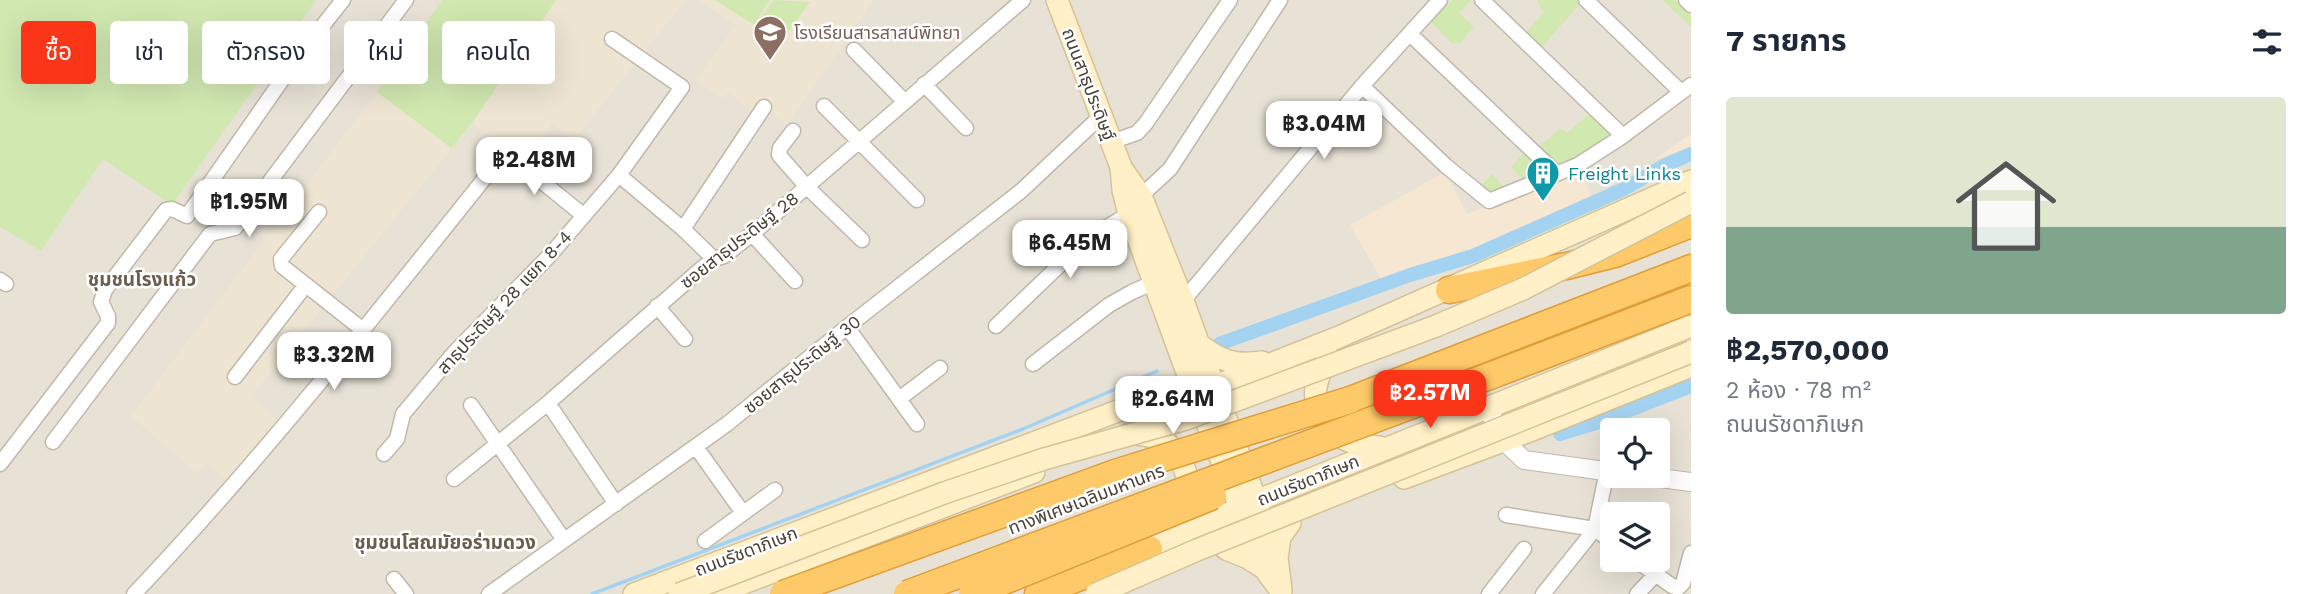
<!DOCTYPE html>
<html lang="th">
<head>
<meta charset="utf-8">
<style>
  :root { --surface:#fff; --page:#f6f6f7; --text:#1f2937; --muted:#747a83; --line:#e0e1e3; --accent:#fb3518 }
  body { margin:0; font-family:"Work Sans","Noto Sans Thai",sans-serif; background:var(--page); color:var(--text); height:100vh; display:flex; flex-direction:column; font-size:26px; white-space:nowrap }
  * { box-sizing:border-box; margin:0 }
  p { font-size:23px; color:var(--muted) }
  .icon { flex:none; width:38px; height:38px; fill:none; stroke:currentColor; stroke-width:2; stroke-linecap:round; stroke-linejoin:round }
  .map { position:relative; flex:1; overflow:hidden }
  .panel { display:flex; flex-direction:column; background:var(--surface); width:630px }
  .panel>* { flex:none }
  .banner { position:absolute; left:21px; top:21px; width:665px; height:63px; display:flex; gap:14px }
  .buttons { position:absolute; left:1600px; top:418px; display:grid; gap:14px }
  .buttons a { display:grid; place-items:center; width:70px; height:70px; border-radius:7px; background:var(--surface); box-shadow:0 7px 28px #0002; font-size:35px }
  .price { position:absolute; translate:-50% -60px; padding:0 16px; border-radius:14px; background:#fff; color:#222; font-size:23px; line-height:46px; filter:drop-shadow(0 2px 4px #0008) }
  .price::after { content:''; position:absolute; left:50%; top:42px; width:21px; height:16px; margin-left:-10px; background:inherit; clip-path:polygon(0 0,100% 0,50% 100%) }
  .price.selected { background:var(--accent); color:#fff }
  ul { padding:0; list-style:none }
  li { display:grid; align-content:center; gap:14px; height:371px; padding:0 35px }
  li+li { border-top:2px solid var(--line) }
  li span { display:grid; place-items:center; height:217px; border-radius:7px; color:#555 }
  li>.icon { margin-inline-start:auto }
  span .icon { width:126px; height:126px; fill:#fffc; stroke-width:1 }
  li b { font-size:30px }
  h2 { display:flex; justify-content:space-between; align-items:center; height:84px; padding:0 35px; font-size:30px }
  .tag { padding:0 24px; border-radius:7px; background:var(--surface); box-shadow:0 7px 28px #0002; font-size:24px; line-height:63px }
  .tag.selected { background:var(--accent); color:#fff }
  main { display:flex; flex:1; min-height:0 }
  .map>svg:first-child { display:block }
</style>
</head>
<body>
<main>
<div class="map">
<svg width="1691" height="594" viewBox="0 0 1691 594">
  <rect width="100%" height="100%" fill="#f4f0e8"/>
  <!-- residential -->
  <path fill="#e8e2d6" fill-rule="evenodd" d="M0,0H1691V594H0ZM1612,430H1657V476H1612ZM1612,514H1657V560H1612Z"/>
  <!-- commercial -->
  <path fill="#f6e7d3" d="M1691,134V148L1653,160Z
    M1578,167L1594,200L1471,255L1468,249L1382,280L1350,225L1445,172L1467,214Z"/>
  <!-- education -->
  <path fill="#ede5d2" d="M444,0H686L575,139L552,123L527,161L472,123L251,396L280,423L230,483L207,463L197,473L131,416L377,92Z
    M698,0H874L787,125L762,106L755,114L728,92L722,99L696,80L736,25Z"/>
  <!-- green -->
  <path fill="#d1e8b1" d="M0,0H316L172,205L103,159L41,251L0,227Z
    M442,0H556L472,123L451,148L377,92Z
    M715,0H770L754,25Z
    M774,0L810,2L784,38L759,20Z
    M1452,0H1471L1459,13L1474,27L1460,43L1452,44L1431,22Z
    M1537,0H1577L1581,3L1541,48L1525,33L1543,13Z
    M1662,0H1675L1691,15V27Z
    M1589,114L1614,137L1560,167L1537,149L1560,128L1567,133Z
    M1525,151L1544,168L1543,172L1524,181L1511,167Z
    M1492,174L1506,189L1493,195L1478,189Z"/>
  <g fill="none" stroke-linecap="round" stroke-linejoin="round">
    <!-- stream -->
    <path stroke="#a4d3f1" stroke-width="3.5" d="M592,594L1023,429L1157,371"/>
    <!-- canal -->
    <path stroke="#a4d3f1" stroke-width="14" d="M1219,344L1410,275L1473,256L1624,189L1665,165L1691,154
      M1560,434L1599,422L1691,386"/>
    <defs>
      <path id="minor" d="M1482,0L1623,136
        M1586,0L1681,92
        M1686,0L1691,5
        M1410,34L1557,174
        M854,50L904,101
        M924,84L966,128
        M1362,86L1446,166L1489,201L1578,165L1623,136L1691,85
        M824,106L917,200
        M793,131L780,148L779,155L806,186L862,240
        M1111,142L1137,133L1146,123L1230,0
        M619,175L683,229L714,259
        M1141,196L1170,169L1280,0
        M319,212L281,259L282,266L363,330
        M683,229L764,107
        M752,234L795,281
        M0,280L6,284
        M1183,301L1362,86L1440,0
        M657,306L685,339
        M996,326L1088,238L1129,214
        M847,327L917,424
        M1033,364L1109,305L1132,292L1155,282
        M235,377L305,286
        M899,399L940,368
        M548,403L616,504
        M471,405L564,540
        M53,442L210,234L235,228L406,0
        M696,447L743,513
        M384,454L397,439L403,414L454,353L550,255L619,175L682,87L612,39
        M0,464L108,323V316L101,302L105,290L166,210L172,209L187,216L298,57L343,0
        M454,479L548,403L701,269L714,259L724,256L752,234L1023,0
        M1506,515L1595,529L1612,542
        M705,541L775,490
        M1636,560L1672,586L1678,588L1683,583L1691,553
        M394,579L406,594
        M134,594C266,455 384,304 504,154H508L583,215
        M489,594L727,424L847,327L1021,191L1100,117
        M1489,594L1524,549
        M1543,594L1595,529L1607,471
        M1637,594L1655,575"/>
      <path id="tertiary" d="M1487,407L1504,441L1524,460L1612,472
        M1645,476L1691,482"/>
      <path id="secondary" d="M1057,0L1121,167L1123,190L1129,214L1188,375L1264,568L1281,591
        M1122,169L1141,196L1183,301L1277,558L1281,589
        M1200,345C1220,361 1236,366 1262,362
        M1329,357C1324,365 1319,373 1317,383C1310,408 1330,437 1355,443C1364,446 1374,446 1383,448
        M1130,433C1141,435 1154,435 1163,441C1182,452 1190,481 1192,501
        M1404,478L1527,432L1691,366
        M1226,549L1248,558L1264,568
        M1138,558L1149,549L1256,501L1691,326
        M1277,558L1280,537L1290,523
        M634,594L1152,398L1215,386L1339,337L1691,181
        M715,594L1034,472"/>
      <path id="motorway" d="M1449,290L1571,265L1615,254L1691,224
        M1474,382L1691,299
        M1350,400L1691,268
        M1038,594L1149,549"/>
    </defs>
    <!-- minor casing -->
    <use href="#minor" stroke="#c0b8aa" stroke-width="17"/>
    <!-- tertiary casing -->
    <use href="#tertiary" stroke="#c0b8aa" stroke-width="20"/>
    <!-- secondary casing -->
    <use href="#secondary" stroke="#d4c398" stroke-width="24"/>
    <!-- motorway casing -->
    <use href="#motorway" stroke="#de9e38" stroke-width="29"/>
    <!-- minor -->
    <use href="#minor" stroke="#fff" stroke-width="14"/>
    <!-- tertiary -->
    <use href="#tertiary" stroke="#fff" stroke-width="18"/>
    <!-- secondary -->
    <use href="#secondary" stroke="#fff0c7" stroke-width="21"/>
    <!-- motorway -->
    <use href="#motorway" stroke="#fec969" stroke-width="26"/>
    <defs>
      <path id="secondary-bridge" d="M679,594L944,493L1044,459L1186,419L1436,326L1523,289L1691,202
        M1096,594L1197,550L1691,352"/>
      <path id="motorway-bridge" d="M783,594L1115,473L1350,400
        M907,594L1474,382
        M972,594L1213,496"/>
    </defs>
    <!-- secondary-bridge casing -->
    <use href="#secondary-bridge" stroke="#d4c398" stroke-width="24" stroke-linecap="butt"/>
    <!-- motorway-bridge casing -->
    <use href="#motorway-bridge" stroke="#de9e38" stroke-width="29" stroke-linecap="butt"/>
    <!-- secondary-bridge -->
    <use href="#secondary-bridge" stroke="#fff0c7" stroke-width="21"/>
    <!-- motorway-bridge -->
    <use href="#motorway-bridge" stroke="#fec969" stroke-width="26"/>
  </g>
  <!-- icons -->
  <defs>
    <symbol id="school-pin" viewBox="-11 -11 22 30"><path d="M0 17L-7.5 6A9.5 9.5 0 1 1 7.5 6Z" fill="#8d6e63" stroke="#fff"/><path d="M0-5L7-2L0 1L-7-2ZM-4 1L0 2.5L4 1V4Q0 6-4 4Z" fill="#fff"/></symbol>
    <symbol id="building-pin" viewBox="-11 -11 22 30"><path d="M0 17L-7.5 6A9.5 9.5 0 1 1 7.5 6Z" fill="#0f9aa8" stroke="#fff"/><path d="M-4-6H4V6H1V3H-1V6H-4ZM-2.5-4.3h1.7v1.8h-1.7ZM.8-4.3h1.7v1.8H.8ZM-2.5-1h1.7V.8h-1.7ZM.8-1h1.7V.8H.8Z" fill="#fff"/></symbol>
  </defs>
  <g fill-rule="evenodd">
    <use href="#school-pin" x="751" y="13" width="38" height="52"/>
    <use href="#building-pin" x="1524" y="154" width="38" height="52"/>
  </g>
  <g text-anchor="middle" dominant-baseline="central" stroke-width="5" stroke-linejoin="round" paint-order="stroke">
    <!-- education labels -->
    <g font-size="18" fill="#785e54" stroke="#fff" text-anchor="start">
      <text x="794" y="32">โรงเรียนสารสาสน์พิทยา</text>
    </g>
    <!-- street labels -->
    <g font-size="18" fill="#484137" stroke="#fff">
      <text transform="translate(1089 84) rotate(69)">ถนนสาธุประดิษฐ์</text>
      <text transform="translate(739 240) rotate(-38)">ซอยสาธุประดิษฐ์ 28</text>
      <text transform="translate(504 302) rotate(-47)">สาธุประดิษฐ์ 28 แยก 8-4</text>
      <text transform="translate(802 364) rotate(-39)">ซอยสาธุประดิษฐ์ 30</text>
      <text transform="translate(1308 480) rotate(-22)">ถนนรัชดาภิเษก</text>
      <text transform="translate(1086 499) rotate(-21)">ทางพิเศษเฉลิมมหานคร</text>
      <text transform="translate(746 551) rotate(-21)">ถนนรัชดาภิเษก</text>
    </g>
    <!-- culture labels -->
    <g font-size="18" fill="#0d838f" stroke="#fff" text-anchor="start">
      <text x="1568" y="173">Freight Links</text>
    </g>
    <!-- neighbourhood labels -->
    <g font-size="19" font-weight="bold" fill="#6b5e4e" stroke="#fff">
      <text x="142" y="279">ชุมชนโรงแก้ว</text>
      <text x="445" y="542">ชุมชนโสณมัยอร่ามดวง</text>
    </g>
  </g>
</svg>
<div class="buttons">
<a><svg class="icon" aria-label="locate" viewBox="0 0 24 24"><circle cx="12" cy="12" r="6"/><path d="M12 2v4M12 18v4M2 12h4M18 12h4"/></svg></a>
<a><svg class="icon" aria-label="layers" viewBox="0 0 24 24"><path d="M12 4l9 5-9 5-9-5zM3 14l9 5 9-5"/></svg></a>
</div>
<b class="price" style="left:1324px;top:161px">฿3.04M</b>
<b class="price" style="left:534px;top:197px">฿2.48M</b>
<b class="price" style="left:249px;top:239px">฿1.95M</b>
<b class="price" style="left:1070px;top:280px">฿6.45M</b>
<b class="price" style="left:334px;top:392px">฿3.32M</b>
<b class="price selected" style="left:1430px;top:430px">฿2.57M</b>
<b class="price" style="left:1173px;top:436px">฿2.64M</b>
<div class="banner">
<a class="tag selected">ซื้อ</a>
<a class="tag">เช่า</a>
<a class="tag">ตัวกรอง</a>
<a class="tag">ใหม่</a>
<a class="tag">คอนโด</a>
</div>
</div>
<section class="panel">
<h2>7 รายการ<svg class="icon" aria-label="filters" viewBox="0 0 24 24"><path d="M4 7h16M4 17h16"/><circle cx="9" cy="7" r="2"/><circle cx="15" cy="17" r="2"/></svg></h2>
<ul>
<li><span style="background:linear-gradient(#dfe7d0 60%,#7fa58c 0)"><svg class="icon" aria-label="home" viewBox="0 0 24 24"><path d="M3 11l9-7 9 7M6 9v11h12V9"/></svg></span><div><b>฿2,570,000</b><p>2 ห้อง · 78 m²</p><p>ถนนรัชดาภิเษก</p></div></li>
</ul>
</section>
</main>
</body>
</html>
